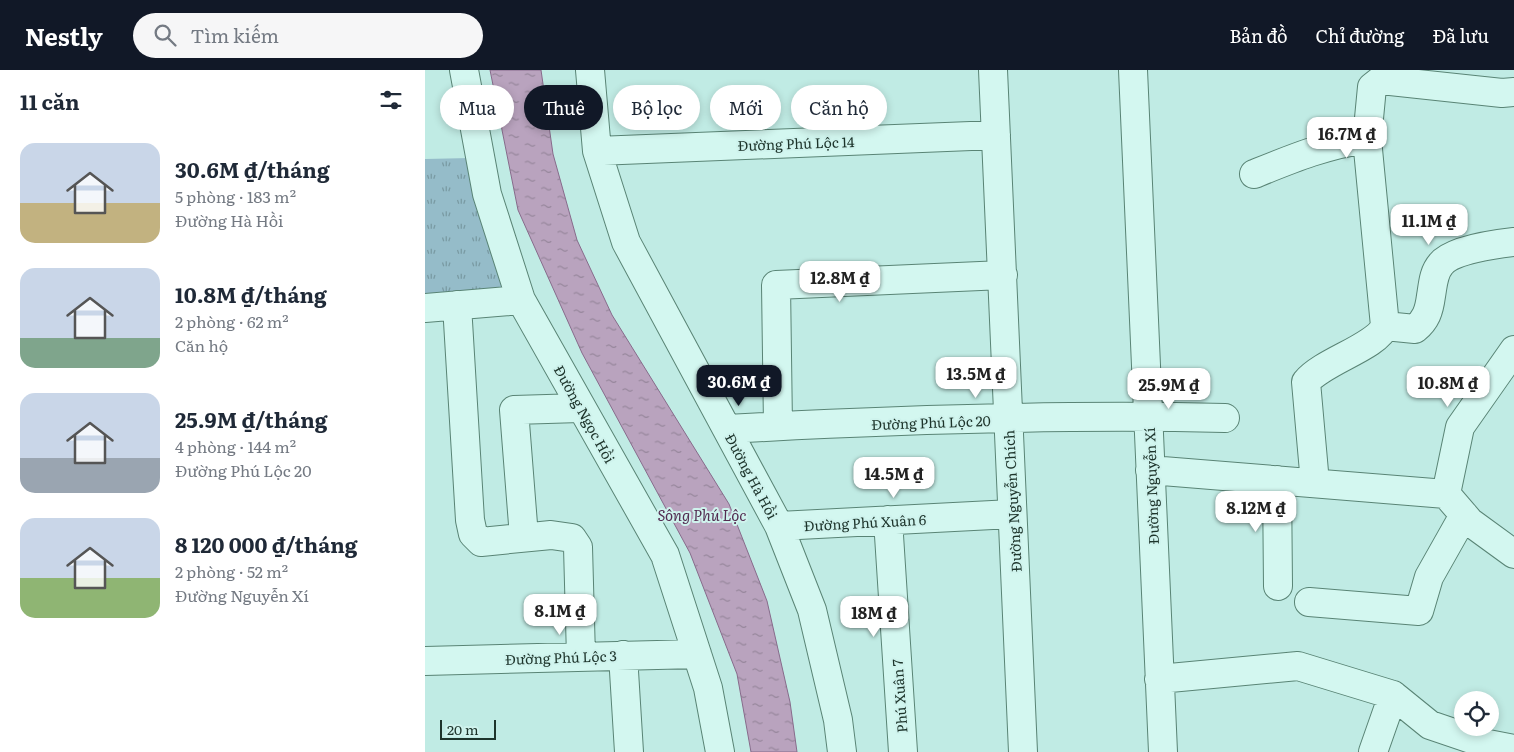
<!DOCTYPE html>
<html lang="vi">
<head>
<meta charset="utf-8">
<style>
  :root { --surface:#fff; --page:#f6f6f7; --text:#1f2937; --muted:#747a83; --accent:#111827 }
  body { margin:0; font-family:Literata,serif; background:var(--page); color:var(--text); height:100vh; display:flex; flex-direction:column; font-size:19px; white-space:nowrap }
  * { box-sizing:border-box; margin:0 }
  p { font-size:16px; color:var(--muted) }
  .icon { flex:none; width:28px; height:28px; fill:none; stroke:currentColor; stroke-width:2; stroke-linecap:round; stroke-linejoin:round }
  .map { position:relative; flex:1; overflow:hidden }
  .sheet { display:flex; flex-direction:column; background:var(--surface); width:425px }
  .sheet>* { flex:none }
  .guide { position:absolute; left:15px; top:15px; width:475px; height:45px; display:flex; gap:10px }
  .controls { position:absolute; left:1029px; top:621px; display:grid; gap:10px }
  .controls a { display:grid; place-items:center; width:45px; height:45px; border-radius:50%; background:var(--surface); box-shadow:0 2px 8px #0003; font-size:25px }
  .scale { position:absolute; left:15px; bottom:12px; width:56px; box-sizing:border-box; padding-left:5px; border:2px solid #1d342b; border-top:0; font-size:14px; line-height:18px; white-space:nowrap; color:#1d342b; -webkit-text-stroke:4px #cff3ed; paint-order:stroke }
  .price { position:absolute; translate:-50% -42px; padding:0 11px; border-radius:10px; background:#fff; color:#222; font-size:16px; line-height:32px; filter:drop-shadow(0 1px 2px #0008) }
  .price::after { content:''; position:absolute; left:50%; top:30px; width:15px; height:11px; margin-left:-8px; background:inherit; clip-path:polygon(0 0,100% 0,50% 100%) }
  .price.on { background:var(--accent); color:#fff }
  ul { padding:0; list-style:none }
  li { display:flex; align-items:center; gap:15px; height:125px; padding:0 20px }
  li span { display:grid; place-items:center; flex:none; width:140px; height:100px; border-radius:15px; color:#555 }
  li>.icon { margin-inline-start:auto }
  span .icon { width:60px; height:60px; fill:#fffc; stroke-width:1 }
  li b { font-size:21px }
  h2 { display:flex; justify-content:space-between; align-items:center; height:60px; padding:0 20px; font-size:21px }
  .tag { padding:0 18px; border-radius:22px; background:var(--surface); box-shadow:0 2px 8px #0003; font-size:18px; line-height:45px }
  .tag.on { background:var(--accent); color:#fff }
  header { display:flex; align-items:center; gap:30px; box-sizing:border-box; height:70px; padding:0 25px; background:var(--accent); color:#fff }
  header strong { font-size:24px }
  nav { display:flex; gap:28px; margin-inline-start:auto; font-size:18px }
  .search { width:350px; height:45px; background:var(--page); display:flex; align-items:center; gap:12px; box-sizing:border-box; padding:0 18px; border-radius:28px; color:var(--muted); font-size:19px }
  main { display:flex; flex:1; min-height:0 }
  .map>svg:first-child { display:block }
</style>
</head>
<body>
<header>
<strong>Nestly</strong>
<div class="search"><svg class="icon" aria-label="search" viewBox="0 0 24 24"><circle cx="10" cy="10" r="6"/><path d="M15 15l6 6"/></svg>Tìm kiếm</div>
<nav><a>Bản đồ</a><a>Chỉ đường</a><a>Đã lưu</a></nav>
</header>
<main>
<section class="sheet">
<h2>11 căn<svg class="icon" aria-label="filters" viewBox="0 0 24 24"><path d="M4 7h16M4 17h16"/><circle cx="9" cy="7" r="2"/><circle cx="15" cy="17" r="2"/></svg></h2>
<ul>
<li><span style="background:linear-gradient(#c9d6e8 60%,#c2b280 0)"><svg class="icon" aria-label="home" viewBox="0 0 24 24"><path d="M3 11l9-7 9 7M6 9v11h12V9"/></svg></span><div><b>30.6M ₫/tháng</b><p>5 phòng · 183 m²</p><p>Đường Hà Hồi</p></div></li>
<li><span style="background:linear-gradient(#c9d6e8 70%,#7fa58c 0)"><svg class="icon" aria-label="home" viewBox="0 0 24 24"><path d="M3 11l9-7 9 7M6 9v11h12V9"/></svg></span><div><b>10.8M ₫/tháng</b><p>2 phòng · 62 m²</p><p>Căn hộ</p></div></li>
<li><span style="background:linear-gradient(#c9d6e8 65%,#9aa5b1 0)"><svg class="icon" aria-label="home" viewBox="0 0 24 24"><path d="M3 11l9-7 9 7M6 9v11h12V9"/></svg></span><div><b>25.9M ₫/tháng</b><p>4 phòng · 144 m²</p><p>Đường Phú Lộc 20</p></div></li>
<li><span style="background:linear-gradient(#c9d6e8 60%,#8fb573 0)"><svg class="icon" aria-label="home" viewBox="0 0 24 24"><path d="M3 11l9-7 9 7M6 9v11h12V9"/></svg></span><div><b>8 120 000 ₫/tháng</b><p>2 phòng · 52 m²</p><p>Đường Nguyễn Xí</p></div></li>
</ul>
</section>
<div class="map">
<svg width="1089" height="682" viewBox="0 0 1089 682">
  <defs>
    <pattern id="park-tufts" width="24" height="20" patternUnits="userSpaceOnUse" patternTransform="scale(1.25)"><rect width="24" height="20" fill="#95bcc9"/><path d="M3 7l-1-3M5 7V3M7 7l1-3M15 17l-1-3M17 17v-4M19 17l1-3" fill="none" stroke="#799aa3"/></pattern>
    <pattern id="water-ripples" width="26" height="14" patternUnits="userSpaceOnUse" patternTransform="scale(1.25)"><rect width="26" height="14" fill="#b9a3be"/><path d="M2 4q2-2 4 0t4 0M15 11q2-2 4 0t4 0" fill="none" stroke="#96869b"/></pattern>
  </defs>
  <rect width="100%" height="100%" fill="#c0ebe4"/>
  <!-- park -->
  <path fill="url(#park-tufts)" d="M45,88L96,230L0,238V89Z"/>
  <!-- water -->
  <path fill="url(#water-ripples)" stroke="#876b8b" d="M65,0H116L128,84L152,170L187,245L304,434L342,531L365,632L372,682H326L312,604L265,483L157,283L93,140Z"/>
  <g fill="none" stroke-linecap="round" stroke-linejoin="round">
    <defs>
      <path id="minor" d="M39,0L62,124L96,230L240,485L283,618L295,682
        M165,0L172,81L201,172L354,456L387,540L413,650L417,682
        M568,0L598,682
        M708,0L738,682
        M172,81L571,65
        M829,104C866,89 902,74 942,69
        M32,235L45,450L48,464L56,472L126,465L147,468L153,477L156,587
        M0,238L96,230
        M960,256L990,259C1001,250 1004,241 1006,226C1008,215 1008,203 1016,194C1027,180 1071,174 1089,172
        M353,356L351,215L578,205
        M302,359C467,350 634,344 800,348
        M725,400L1021,424L1045,452L1089,484
        M852,410L853,516
        M890,413L881,312C898,291 952,277 960,256L942,69L947,17L956,10L1077,23L1089,22
        M1021,424L1035,357L1089,280
        M463,450L478,682
        M354,456L587,444
        M99,467L89,340L155,338
        M884,532L994,541L1004,507L1039,445
        M198,585L204,682
        M0,591L272,584
        M734,609L873,596L968,625L1005,655L1058,673L1089,679
        M948,682L968,625"/>
    </defs>
    <!-- minor casing -->
    <use href="#minor" stroke="#598475" stroke-width="30"/>
    <!-- minor -->
    <use href="#minor" stroke="#d3f7f0" stroke-width="28"/>
  </g>
  <g text-anchor="middle" dominant-baseline="central" stroke-width="4" stroke-linejoin="round" paint-order="stroke">
    <!-- street labels -->
    <g font-size="14" fill="#1d342b" stroke="#cff3ed">
      <text transform="translate(371 73) rotate(-2)">Đường Phú Lộc 14</text>
      <text transform="translate(160 344) rotate(61)">Đường Ngọc Hồi</text>
      <text transform="translate(506 352) rotate(-2)">Đường Phú Lộc 20</text>
      <text transform="translate(327 406) rotate(62)">Đường Hà Hồi</text>
      <text transform="translate(726 416) rotate(-92)">Đường Nguyễn Xí</text>
      <text transform="translate(587 431) rotate(-93)">Đường Nguyễn Chích</text>
      <text transform="translate(440 452) rotate(-3)">Đường Phú Xuân 6</text>
      <text transform="translate(136 587) rotate(-2)">Đường Phú Lộc 3</text>
      <text transform="translate(474 626) rotate(-94)">Phú Xuân 7</text>
    </g>
    <!-- water labels -->
    <g font-size="15" font-style="italic" fill="#532c51" stroke="#cff3ed">
      <text x="277" y="444">Sông Phú Lộc</text>
    </g>
  </g>
</svg>
<div class="controls">
<a><svg class="icon" aria-label="locate" viewBox="0 0 24 24"><circle cx="12" cy="12" r="6"/><path d="M12 2v4M12 18v4M2 12h4M18 12h4"/></svg></a>
</div>
<div class="scale">20 m</div>
<b class="price" style="left:922px;top:89px">16.7M ₫</b>
<b class="price" style="left:1004px;top:176px">11.1M ₫</b>
<b class="price" style="left:415px;top:233px">12.8M ₫</b>
<b class="price" style="left:551px;top:329px">13.5M ₫</b>
<b class="price on" style="left:314px;top:337px">30.6M ₫</b>
<b class="price" style="left:1023px;top:338px">10.8M ₫</b>
<b class="price" style="left:744px;top:340px">25.9M ₫</b>
<b class="price" style="left:469px;top:429px">14.5M ₫</b>
<b class="price" style="left:831px;top:463px">8.12M ₫</b>
<b class="price" style="left:135px;top:566px">8.1M ₫</b>
<b class="price" style="left:449px;top:568px">18M ₫</b>
<div class="guide">
<a class="tag">Mua</a>
<a class="tag on">Thuê</a>
<a class="tag">Bộ lọc</a>
<a class="tag">Mới</a>
<a class="tag">Căn hộ</a>
</div>
</div>
</main>
</body>
</html>
